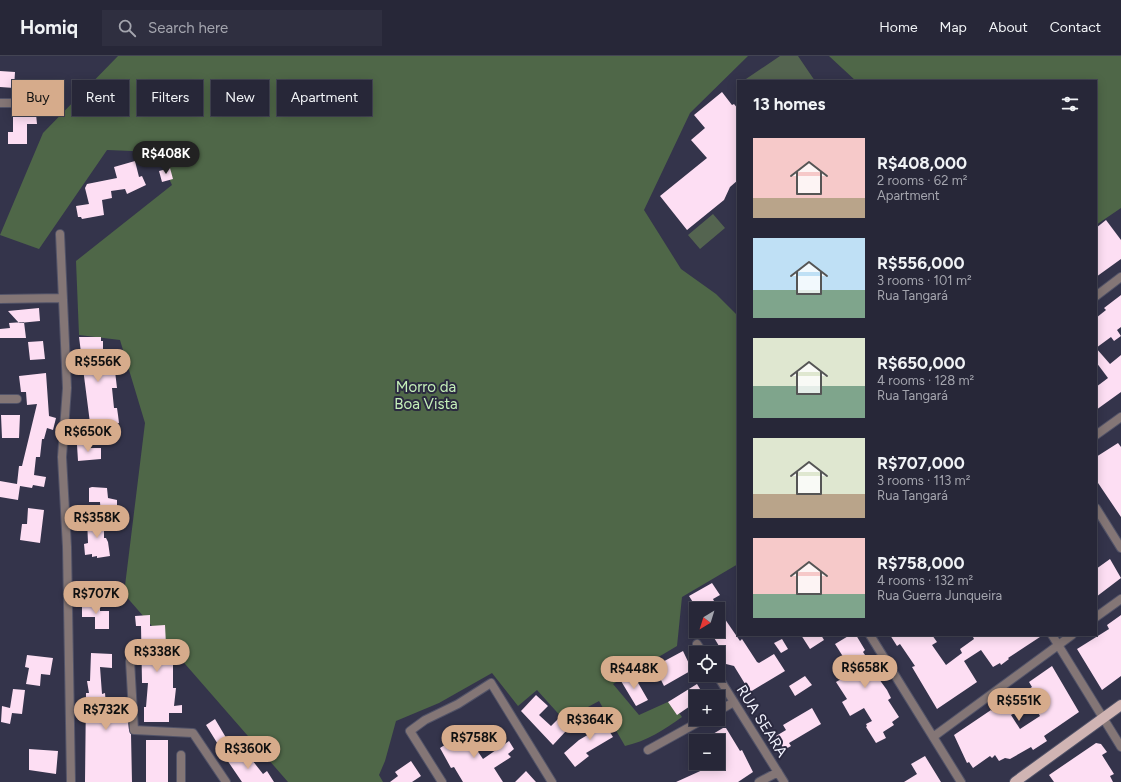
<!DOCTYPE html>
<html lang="en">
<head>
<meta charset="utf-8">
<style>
  :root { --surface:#272738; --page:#2f2f40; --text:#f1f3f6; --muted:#a4a5ae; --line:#434453; --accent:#d6ab8b }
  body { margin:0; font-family:Figtree,sans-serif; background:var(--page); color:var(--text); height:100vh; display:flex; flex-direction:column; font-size:15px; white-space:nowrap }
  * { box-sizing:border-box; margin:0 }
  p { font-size:13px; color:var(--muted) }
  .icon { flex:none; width:22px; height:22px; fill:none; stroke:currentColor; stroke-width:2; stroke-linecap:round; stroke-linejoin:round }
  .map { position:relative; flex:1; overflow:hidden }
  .panel { position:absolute; left:737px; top:24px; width:360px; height:556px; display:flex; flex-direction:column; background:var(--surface); border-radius:0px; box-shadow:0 2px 10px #0003,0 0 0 1px var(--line) }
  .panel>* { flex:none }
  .banner { position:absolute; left:12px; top:24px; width:380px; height:36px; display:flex; gap:8px }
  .needle { width:26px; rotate:218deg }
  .tools { position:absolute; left:689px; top:546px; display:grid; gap:8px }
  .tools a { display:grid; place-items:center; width:36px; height:36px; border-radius:0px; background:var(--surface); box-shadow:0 2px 10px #0003,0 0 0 1px var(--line); font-size:20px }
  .price { position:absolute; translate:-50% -34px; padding:0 9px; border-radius:14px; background:var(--accent); color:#111; font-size:13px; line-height:26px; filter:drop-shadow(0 1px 2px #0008) }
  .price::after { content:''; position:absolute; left:50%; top:24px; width:12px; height:9px; margin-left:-6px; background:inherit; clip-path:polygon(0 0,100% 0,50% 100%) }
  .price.on { background:#222; color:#fff }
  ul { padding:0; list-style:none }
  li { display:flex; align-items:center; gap:12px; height:100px; padding:0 16px }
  li span { display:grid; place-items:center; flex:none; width:112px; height:80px; border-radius:0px; color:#555 }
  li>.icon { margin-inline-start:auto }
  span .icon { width:48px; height:48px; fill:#fffc; stroke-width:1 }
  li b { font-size:17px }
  h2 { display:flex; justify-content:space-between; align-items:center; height:48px; padding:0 16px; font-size:17px }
  .tag { padding:0 14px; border-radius:0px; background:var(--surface); box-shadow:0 2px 10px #0003,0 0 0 1px var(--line); font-size:14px; line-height:36px }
  .tag.on { background:var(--accent); color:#111 }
  header { display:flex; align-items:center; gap:24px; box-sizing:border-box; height:56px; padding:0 20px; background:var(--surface); border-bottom:1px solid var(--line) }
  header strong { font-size:19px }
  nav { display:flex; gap:22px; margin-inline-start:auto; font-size:14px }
  .search { width:280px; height:36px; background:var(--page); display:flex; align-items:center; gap:10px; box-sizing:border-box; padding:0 14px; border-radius:0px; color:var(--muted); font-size:15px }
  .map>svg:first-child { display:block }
</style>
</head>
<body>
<header>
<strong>Homiq</strong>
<div class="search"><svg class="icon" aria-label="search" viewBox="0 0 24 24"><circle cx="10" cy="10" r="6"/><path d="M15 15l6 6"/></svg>Search here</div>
<nav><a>Home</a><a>Map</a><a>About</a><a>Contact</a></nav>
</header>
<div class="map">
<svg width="1121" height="726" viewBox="0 0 1121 726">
  <rect width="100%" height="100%" fill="#34344b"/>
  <!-- green -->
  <path fill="#546450" d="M780,0H798L815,25H743Z
    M713,158L725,172L700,193L688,179Z"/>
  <!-- forest -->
  <path fill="#4f6748" d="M118,0H748L690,57L644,154L681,213L716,238L738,260V508L682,541L677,590L613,628L639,659L670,645L682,661C664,674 647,685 625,690L599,645L564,664L537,634L518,650L492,617L439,647L396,665L385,705L379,719L383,726H288L124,538L145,367L120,284L79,279L76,205L172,129L157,96L107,94L39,193L0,179L43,77Z
    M829,0H1121V152L1096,169V25H856Z"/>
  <!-- building -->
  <path fill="#fddef3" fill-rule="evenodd" d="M0,15L15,16L14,32L0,31Z
    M43,23H53V33L43,34Z
    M722,36L732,49L734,48L738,53V124L730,131L724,144L687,174L660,140L707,102L691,84L705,72L694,59Z
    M13,58H36L37,68H27V88H8V76H13Z
    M135,105L139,121L142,120L146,129L127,138L125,133L111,135L112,142L102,144L104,159L82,163L81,161H78L76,150L89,148L85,132L87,128L117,122L114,111Z
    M170,112L173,123L162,126L159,115Z
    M1106,164L1121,184V203L1096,221V172Z
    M1121,239V271L1117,274L1121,280L1114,285L1111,281L1096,292V262L1106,254L1104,252Z
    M39,252L40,265L19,267L8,255Z
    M24,266L26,282H0V273L10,272L9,267Z
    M79,281H101V285H103V306H107V315H115L117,332H112L114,352H117L118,359L119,367L116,368L96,370L90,367Z
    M43,285L45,303L30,304L28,286Z
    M1096,292L1110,308L1121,299V336L1096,354V331L1108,322L1096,306Z
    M46,317L49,360L56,362L53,374L47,372L44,383H42L40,401H36L34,419L46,421L44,431L33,429L32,432L20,430L18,444L0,441V425L17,428L19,410H22L37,348L27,349L26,336H21L19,320Z
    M1,359H20L19,382H2Z
    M1118,387L1121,391V461L1096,424V401Z
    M87,388V392H101V403L78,405L77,389Z
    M92,431L107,432L108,442L117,444V460H101L100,446H89V432Z
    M28,452L44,454L40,487L20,484L22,468H27Z
    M104,462V482H106L108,486L110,500L97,502V500L92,501V498L85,499L84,488L88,487L87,463Z
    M1110,503L1121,522L1096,541V513Z
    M712,527L720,539L713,543L718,553L696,551L689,540Z
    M82,546L100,547V555H109V573H95V561H82Z
    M718,553L740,585L742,583L757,606L759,607L774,598L785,615L750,636L734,610L726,608L719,597L722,595L713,580L714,579L712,575H718Z
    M150,559V570L165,569L167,608H173V632H176L174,650L182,649V657H169V666H144V651H146L148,627H142L141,570H136L135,560Z
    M1121,559V620L1102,634L1077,593L1109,573L1107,569Z
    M801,579H821L824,584L810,593Z
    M850,579H856L865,594L863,596L873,611L871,612L887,634L891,642L888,644L899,661L892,666L894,669L883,676L886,682L876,687L866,671L867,670L866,668L872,665L864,652L850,660L842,646L847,643L836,626L850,618L847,612L849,610L835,588Z
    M890,579H932L937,586L932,589L946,609L962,597L960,593L974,583L972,579H1043L1008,602L1009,603L1001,609L1000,607L993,611L981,594L964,605L977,626L937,653L912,611L915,610L900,588L897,590Z
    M782,583L788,593L781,597L774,587Z
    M683,595L692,614L664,630L660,622L663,620L657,609Z
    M91,597L112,598V612L100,611L102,638L105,637L106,649L126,646L129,674L131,678L132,726H85L86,637H89L87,625H90Z
    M27,599L53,602L50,619L41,618L40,630L26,628L29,612L25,611Z
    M1052,610L1079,656L1044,680L1047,685L1033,694L1031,691L1010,703L1005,702L999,705L995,699L992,702L990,700L973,712L969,706L967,707L954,679L991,654L992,655L1001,651L1032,631L1029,626ZM1032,647L1040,660L1020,673L1011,659Z
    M633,618L648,644L636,650L621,625Z
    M805,620L812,629L795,640L789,630Z
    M697,628L705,641H696V646L677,659L668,646Z
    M13,633L25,634L22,658L12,657L10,668L1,666L2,650L10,652Z
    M536,639L548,650L539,659L551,670L558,663L566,669L563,672L566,675L553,689L521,655Z
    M812,652L821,668L789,687L791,690L784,694L776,680L786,674L783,669Z
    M602,656L611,671L608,673L613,681L586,697L589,700L575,711L564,697L579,684L596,674L590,664Z
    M215,663L228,685L219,690L206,669Z
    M462,672L483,703L509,685L514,693L508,698L511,701L494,712L503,726H463L454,711L451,712L440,692L454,683L452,679Z
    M723,672H726L740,695L742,694L753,716L738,726H676L718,707V685H701Z
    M146,684H168V726H146Z
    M1096,687L1101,688L1107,696L1102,699L1114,718L1110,720L1113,726H1054L1049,719Z
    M29,693L58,695L56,718L29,714Z
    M240,695L248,707L252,704L263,718L267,715L274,726H242L227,704Z
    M925,700L941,726H904L917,718L911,708Z
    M411,705L421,720L412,726H390L398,720L395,716Z
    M526,715L536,726H515Z"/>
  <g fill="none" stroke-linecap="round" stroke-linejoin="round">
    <defs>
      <path id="minor" d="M0,47H14
        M60,178L67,332L62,401L67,491L71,726
        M1096,240L1121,221
        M0,243L62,242
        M0,343H17
        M1096,379L1121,361
        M1096,452L1121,492
        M1096,561L1121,543
        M870,579L961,726
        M1052,579L1121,691
        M697,588L703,597
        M130,605L134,674L193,677L226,726
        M717,619L784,726
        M718,655L734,646
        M933,681L1072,579
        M648,694L704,663
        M181,699V726
        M442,726L410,675L425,664L458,648L491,627L552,726
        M759,726L778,716"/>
      <path id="primary" d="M1015,726L1121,649"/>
    </defs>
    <!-- minor casing -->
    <use href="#minor" stroke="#525368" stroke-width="10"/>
    <!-- primary casing -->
    <use href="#primary" stroke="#525368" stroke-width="12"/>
    <!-- minor -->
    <use href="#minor" stroke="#847676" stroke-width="8"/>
    <!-- primary -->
    <use href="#primary" stroke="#d0b4b3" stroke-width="10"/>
  </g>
  <g text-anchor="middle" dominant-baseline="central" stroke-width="4" stroke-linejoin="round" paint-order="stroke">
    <!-- park labels -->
    <g font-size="15" fill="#c5f0b9" stroke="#2b2a40">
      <text x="426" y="331">Morro da<tspan x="426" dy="17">Boa Vista</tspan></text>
    </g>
    <!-- street labels -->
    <g font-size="15" fill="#f2f3fe" stroke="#2b2a40">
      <text transform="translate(762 665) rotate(58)">RUA SEARA</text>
    </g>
  </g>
</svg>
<div class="tools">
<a><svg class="needle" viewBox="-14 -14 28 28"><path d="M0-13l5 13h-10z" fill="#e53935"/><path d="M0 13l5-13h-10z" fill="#a4a5ae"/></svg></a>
<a><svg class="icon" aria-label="locate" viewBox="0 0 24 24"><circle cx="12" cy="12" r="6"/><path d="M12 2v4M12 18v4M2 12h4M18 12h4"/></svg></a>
<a>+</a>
<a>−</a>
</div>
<b class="price on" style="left:166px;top:119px">R$408K</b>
<b class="price" style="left:98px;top:327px">R$556K</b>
<b class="price" style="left:88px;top:397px">R$650K</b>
<b class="price" style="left:97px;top:483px">R$358K</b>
<b class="price" style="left:96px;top:559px">R$707K</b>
<b class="price" style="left:157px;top:617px">R$338K</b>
<b class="price" style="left:865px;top:633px">R$658K</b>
<b class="price" style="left:634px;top:634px">R$448K</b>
<b class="price" style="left:1019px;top:666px">R$551K</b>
<b class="price" style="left:106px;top:675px">R$732K</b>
<b class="price" style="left:590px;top:685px">R$364K</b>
<b class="price" style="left:474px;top:703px">R$758K</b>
<b class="price" style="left:248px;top:714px">R$360K</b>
<div class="banner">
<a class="tag on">Buy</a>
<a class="tag">Rent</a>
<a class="tag">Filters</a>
<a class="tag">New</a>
<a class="tag">Apartment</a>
</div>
<section class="panel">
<h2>13 homes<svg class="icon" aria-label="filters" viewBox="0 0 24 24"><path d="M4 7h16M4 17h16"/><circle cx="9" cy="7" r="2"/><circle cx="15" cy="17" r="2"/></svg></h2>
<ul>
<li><span style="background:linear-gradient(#f6c9c9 75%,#b9a48a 0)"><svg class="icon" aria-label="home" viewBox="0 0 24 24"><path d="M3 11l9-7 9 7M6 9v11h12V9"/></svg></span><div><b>R$408,000</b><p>2 rooms · 62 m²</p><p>Apartment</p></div></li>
<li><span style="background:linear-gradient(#bfe0f5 65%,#7fa58c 0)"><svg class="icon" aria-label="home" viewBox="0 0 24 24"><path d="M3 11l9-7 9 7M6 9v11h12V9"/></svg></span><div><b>R$556,000</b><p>3 rooms · 101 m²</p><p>Rua Tangará</p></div></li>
<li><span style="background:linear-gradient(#dfe7d0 60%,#7fa58c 0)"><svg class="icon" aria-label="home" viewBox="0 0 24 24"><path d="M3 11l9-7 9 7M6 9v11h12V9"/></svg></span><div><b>R$650,000</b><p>4 rooms · 128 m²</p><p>Rua Tangará</p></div></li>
<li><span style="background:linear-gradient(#dfe7d0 70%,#b9a48a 0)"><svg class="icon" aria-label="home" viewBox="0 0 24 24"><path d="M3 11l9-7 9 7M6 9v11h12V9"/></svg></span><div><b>R$707,000</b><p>3 rooms · 113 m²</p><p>Rua Tangará</p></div></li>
<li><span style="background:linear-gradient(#f6c9c9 70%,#7fa58c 0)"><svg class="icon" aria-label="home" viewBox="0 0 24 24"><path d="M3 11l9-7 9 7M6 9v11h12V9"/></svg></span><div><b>R$758,000</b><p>4 rooms · 132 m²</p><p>Rua Guerra Junqueira</p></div></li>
</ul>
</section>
</div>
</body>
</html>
